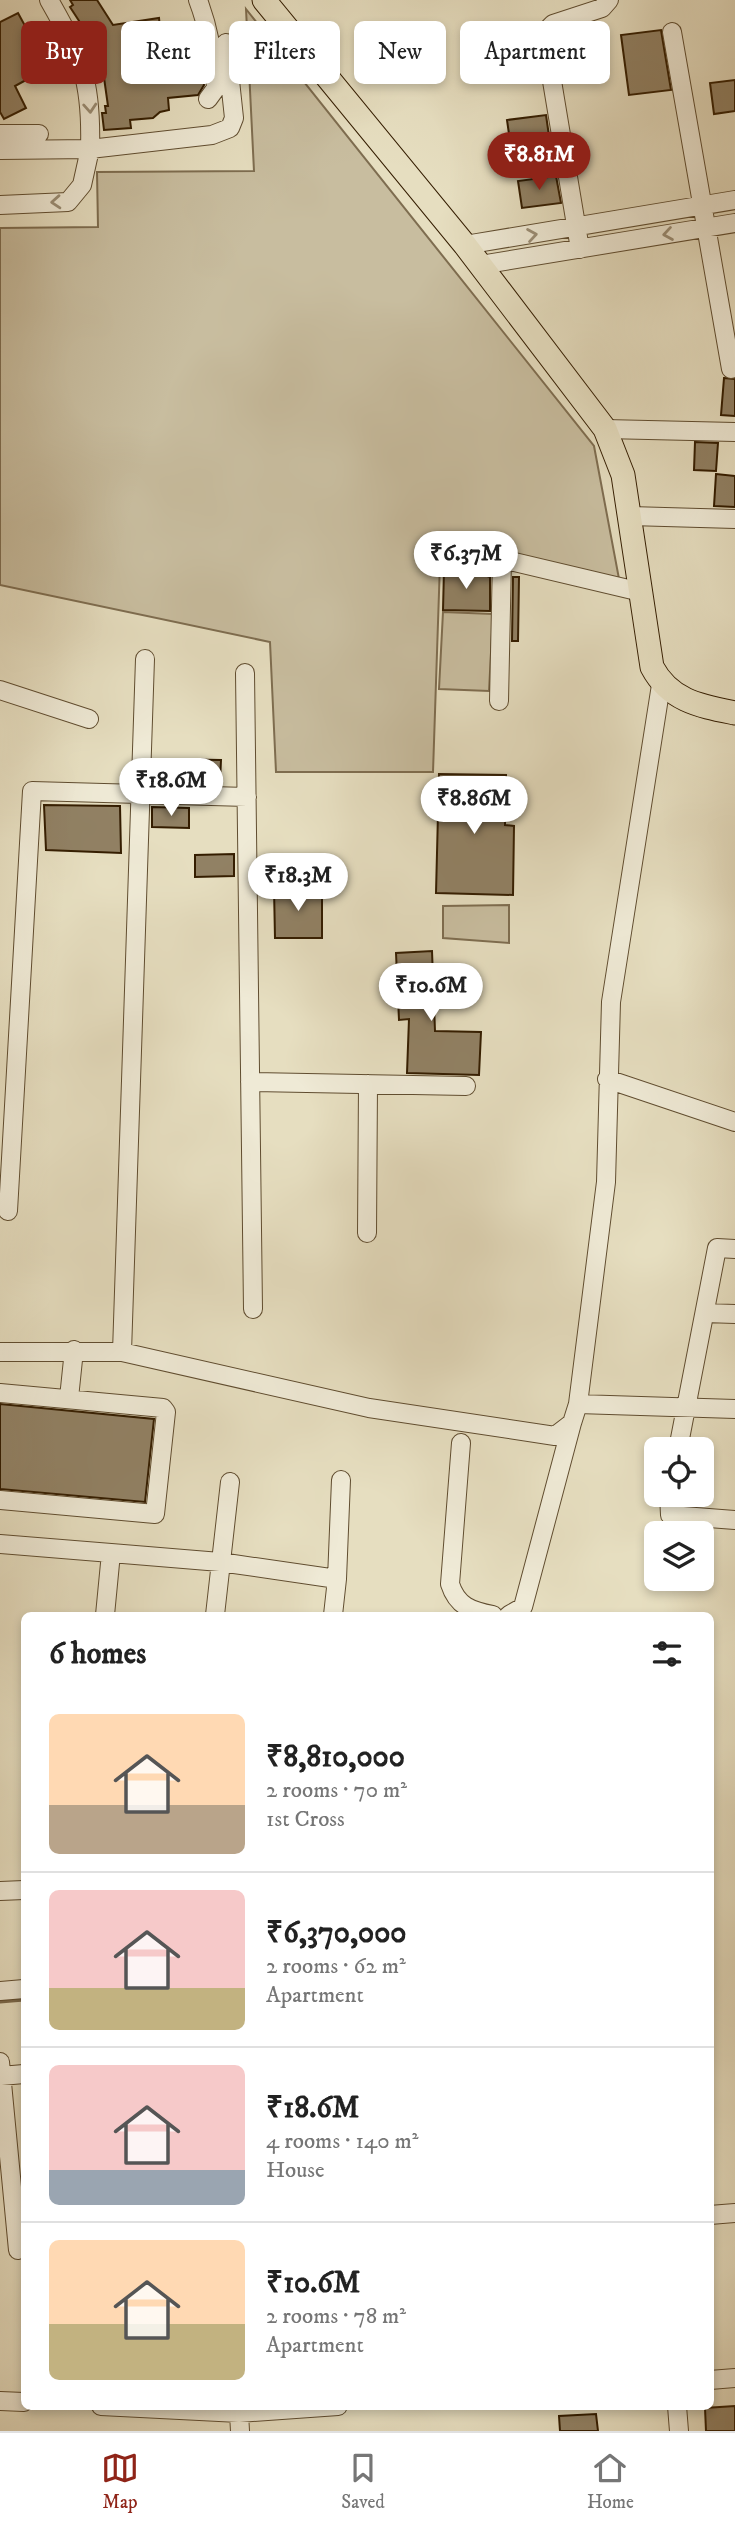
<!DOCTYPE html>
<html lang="en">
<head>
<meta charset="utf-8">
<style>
  :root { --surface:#fff; --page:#f6f6f6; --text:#222; --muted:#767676; --line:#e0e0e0; --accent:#8f2418 }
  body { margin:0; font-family:"IM FELL DW Pica",serif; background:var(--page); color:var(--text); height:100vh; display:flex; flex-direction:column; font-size:26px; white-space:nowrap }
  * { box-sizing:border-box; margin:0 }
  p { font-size:23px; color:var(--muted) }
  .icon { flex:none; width:38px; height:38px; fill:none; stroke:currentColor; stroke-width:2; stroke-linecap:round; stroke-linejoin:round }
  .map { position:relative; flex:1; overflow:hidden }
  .panel { position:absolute; left:21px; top:1612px; width:693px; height:798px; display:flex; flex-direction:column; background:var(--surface); border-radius:10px; box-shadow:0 4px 10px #0003 }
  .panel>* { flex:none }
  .hud { position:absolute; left:21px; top:21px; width:693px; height:63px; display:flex; gap:14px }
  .buttons { position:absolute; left:644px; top:1437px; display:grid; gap:14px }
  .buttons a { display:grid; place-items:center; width:70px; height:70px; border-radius:10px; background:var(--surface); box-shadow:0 4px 10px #0003; font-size:35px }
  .price { position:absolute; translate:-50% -60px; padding:0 16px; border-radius:24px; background:#fff; color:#222; font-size:23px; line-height:46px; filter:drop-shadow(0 2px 4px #0008) }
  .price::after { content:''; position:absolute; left:50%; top:42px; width:21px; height:16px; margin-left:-10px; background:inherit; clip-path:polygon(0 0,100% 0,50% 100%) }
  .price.active { background:var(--accent); color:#fff }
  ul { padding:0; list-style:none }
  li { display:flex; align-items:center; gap:21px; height:175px; padding:0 28px }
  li+li { border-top:2px solid var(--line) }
  li span { display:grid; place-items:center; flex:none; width:196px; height:140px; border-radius:10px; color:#555 }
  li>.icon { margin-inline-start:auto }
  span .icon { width:84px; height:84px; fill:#fffc; stroke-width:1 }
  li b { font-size:30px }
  h2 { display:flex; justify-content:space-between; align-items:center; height:84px; padding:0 28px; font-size:30px }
  .pill { padding:0 24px; border-radius:10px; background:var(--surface); box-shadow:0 4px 10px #0003; font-size:24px; line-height:63px }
  .pill.active { background:var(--accent); color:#fff }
  .menu { display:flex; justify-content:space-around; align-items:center; height:98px; border-top:2px solid var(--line); background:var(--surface); font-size:19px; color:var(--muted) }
  .menu a { display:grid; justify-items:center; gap:4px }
  .menu .active { color:var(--accent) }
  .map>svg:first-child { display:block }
</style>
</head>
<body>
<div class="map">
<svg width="735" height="2431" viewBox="0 0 735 2431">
  <rect width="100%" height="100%" fill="#e6dec0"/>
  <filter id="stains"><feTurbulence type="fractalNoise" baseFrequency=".00286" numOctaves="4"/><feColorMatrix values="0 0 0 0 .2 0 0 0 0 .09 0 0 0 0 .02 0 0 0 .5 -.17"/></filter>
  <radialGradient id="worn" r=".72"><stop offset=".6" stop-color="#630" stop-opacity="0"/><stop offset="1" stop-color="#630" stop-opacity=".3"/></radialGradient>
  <!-- green -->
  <path fill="#c8bd9f" stroke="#7e6d50" stroke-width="2" d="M246,9L594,446L620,584L441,533L433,772H276L270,642L0,585V228L98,227L97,172L254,171Z
    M443,612L493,614L489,691L439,689Z
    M509,905V943L443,938V906Z"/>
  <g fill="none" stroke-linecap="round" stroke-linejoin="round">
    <!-- stream -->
    <path stroke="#7a694c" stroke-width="5" d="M0,2001L24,1999"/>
  </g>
  <!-- building -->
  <path fill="#918164" stroke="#341d00" stroke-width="2" d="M70,0H97L113,25L159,18L161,38L197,35L204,85L198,95L168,98L169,110L160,112L153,118L130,120L131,128L104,130L102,113H106L105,106H108L99,42H86L85,30L70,7L73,5Z
    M18,13L48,68L15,86L26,108L4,119L0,112V22Z
    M661,30L671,90L629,95L621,35Z
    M735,80V111L714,114L710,83Z
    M546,115L550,143L511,148L507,120Z
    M556,176L561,203L522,208L518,181Z
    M724,378L735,379V416L721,415Z
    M695,442L718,443L716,471L694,470Z
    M716,474L735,476V507L714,506Z
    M444,570L473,571L490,577V611L443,610Z
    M513,577H519L518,641H512Z
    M158,759L221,760L220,781L158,779Z
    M439,774L506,775L505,825L514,826L513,895L436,893Z
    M44,805L120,806L121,853L46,850Z
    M152,807L189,808V828L152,827Z
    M234,854V876L195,877V855Z
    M274,888H322V938H275Z
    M432,951L435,1031L481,1032L479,1075L407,1073L409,1019L399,1020L396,953Z
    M0,1404L154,1419L145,1502L0,1489Z
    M735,2406V2431H706L705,2408Z
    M596,2414L598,2431H560L559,2416Z"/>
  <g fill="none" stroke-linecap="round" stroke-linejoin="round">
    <defs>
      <path id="minor" d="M198,0C209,29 214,57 216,88L208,99
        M672,32L731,369
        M0,134H39
        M0,150L90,149C92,81 82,58 49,0
        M0,205L68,202L82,185L90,149L212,135L230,128L234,118L226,43
        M465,245L735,200
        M580,249L545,39L547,30L553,24L602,8L609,0
        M480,265L735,223
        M605,429L735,432
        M630,516L735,519
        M245,673L253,1309
        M0,690L89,719
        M499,701L502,559L641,592
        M607,1079L735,1122
        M250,1082L466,1086
        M8,1211L32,791L247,797
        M367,1233L368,1084
        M705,1313L735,1314
        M0,1352H122L369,1408L555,1436L572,1423L578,1404L606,1182L611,1002L661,685
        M122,1352L145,659
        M0,1393L163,1408L166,1412L155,1514L0,1500
        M69,1398L74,1350
        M578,1404L735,1409
        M461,1443L450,1584C457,1606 471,1611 493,1615
        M678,1449L717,1248L735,1249
        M669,1494L670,1515L735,1520
        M0,1544L111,1553
        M337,1579L341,1480
        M105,1615L111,1553L220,1562L337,1579L333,1615
        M215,1615L230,1482
        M509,1615L523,1607L572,1423
        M0,1891L24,1890
        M0,1991L24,1989
        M0,2062L18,2250
        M1,2076L24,2074
        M710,2215L735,2213
        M710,2380L735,2378
        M0,2401L24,2402
        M101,2406L239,2413L338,2406
        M677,2406L679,2431
        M239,2413L240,2431"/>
      <path id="major" d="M264,0L465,245L605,429L623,475L652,667C670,701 700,706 735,713"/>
    </defs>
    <!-- minor casing -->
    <use href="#minor" stroke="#604d30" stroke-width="20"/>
    <!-- major casing -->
    <use href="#major" stroke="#341d00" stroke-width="25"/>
    <!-- minor -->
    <use href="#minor" stroke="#efead6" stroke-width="18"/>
    <!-- major -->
    <use href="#major" stroke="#e6dec0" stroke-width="23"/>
  </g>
  <!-- one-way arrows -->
  <defs><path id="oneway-chevron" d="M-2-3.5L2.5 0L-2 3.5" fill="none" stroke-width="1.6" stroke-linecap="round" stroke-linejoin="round" transform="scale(1.75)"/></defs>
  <g stroke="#9b8e76">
    <use href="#oneway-chevron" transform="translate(90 108) rotate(86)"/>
    <use href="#oneway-chevron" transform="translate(56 202) rotate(176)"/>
    <use href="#oneway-chevron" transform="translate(668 234) rotate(171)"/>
    <use href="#oneway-chevron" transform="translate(532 235) rotate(-9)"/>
  </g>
  <rect width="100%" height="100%" filter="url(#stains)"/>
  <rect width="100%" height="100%" fill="url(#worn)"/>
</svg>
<div class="buttons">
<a><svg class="icon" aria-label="locate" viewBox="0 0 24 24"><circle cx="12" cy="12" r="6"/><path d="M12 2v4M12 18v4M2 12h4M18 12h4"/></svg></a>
<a><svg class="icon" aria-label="layers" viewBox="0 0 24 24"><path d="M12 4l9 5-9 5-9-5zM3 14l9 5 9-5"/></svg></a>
</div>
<b class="price active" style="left:539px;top:192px">₹8.81M</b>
<b class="price" style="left:466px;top:591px">₹6.37M</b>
<b class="price" style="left:171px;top:818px">₹18.6M</b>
<b class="price" style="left:474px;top:836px">₹8.86M</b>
<b class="price" style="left:298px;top:913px">₹18.3M</b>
<b class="price" style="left:431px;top:1023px">₹10.6M</b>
<div class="hud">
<a class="pill active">Buy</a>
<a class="pill">Rent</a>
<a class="pill">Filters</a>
<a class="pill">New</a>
<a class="pill">Apartment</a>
</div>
<section class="panel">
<h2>6 homes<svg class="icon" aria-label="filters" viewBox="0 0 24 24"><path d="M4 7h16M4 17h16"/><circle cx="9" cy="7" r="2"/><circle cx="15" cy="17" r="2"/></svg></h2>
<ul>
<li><span style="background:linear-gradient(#ffd9b3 65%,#b9a48a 0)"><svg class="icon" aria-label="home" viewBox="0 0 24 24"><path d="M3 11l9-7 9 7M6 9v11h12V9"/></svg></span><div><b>₹8,810,000</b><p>2 rooms · 70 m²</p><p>1st Cross</p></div></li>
<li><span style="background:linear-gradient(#f6c9c9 70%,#c2b280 0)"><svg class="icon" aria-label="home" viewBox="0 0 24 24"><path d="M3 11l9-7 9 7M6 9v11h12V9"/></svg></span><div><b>₹6,370,000</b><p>2 rooms · 62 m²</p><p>Apartment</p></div></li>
<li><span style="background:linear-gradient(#f6c9c9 75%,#9aa5b1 0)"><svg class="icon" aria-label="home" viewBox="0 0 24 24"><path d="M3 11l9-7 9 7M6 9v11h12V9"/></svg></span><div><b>₹18.6M</b><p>4 rooms · 140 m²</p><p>House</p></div></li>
<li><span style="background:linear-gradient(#ffd9b3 60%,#c2b280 0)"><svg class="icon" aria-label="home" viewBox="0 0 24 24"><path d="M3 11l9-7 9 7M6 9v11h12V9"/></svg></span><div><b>₹10.6M</b><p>2 rooms · 78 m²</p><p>Apartment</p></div></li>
</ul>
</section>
</div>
<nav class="menu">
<a class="active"><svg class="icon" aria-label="map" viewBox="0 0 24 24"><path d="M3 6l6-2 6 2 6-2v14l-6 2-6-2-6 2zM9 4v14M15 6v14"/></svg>Map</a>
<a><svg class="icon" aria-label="saved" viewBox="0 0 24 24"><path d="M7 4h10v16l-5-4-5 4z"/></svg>Saved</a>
<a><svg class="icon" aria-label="home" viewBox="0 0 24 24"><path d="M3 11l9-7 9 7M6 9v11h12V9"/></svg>Home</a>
</nav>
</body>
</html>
